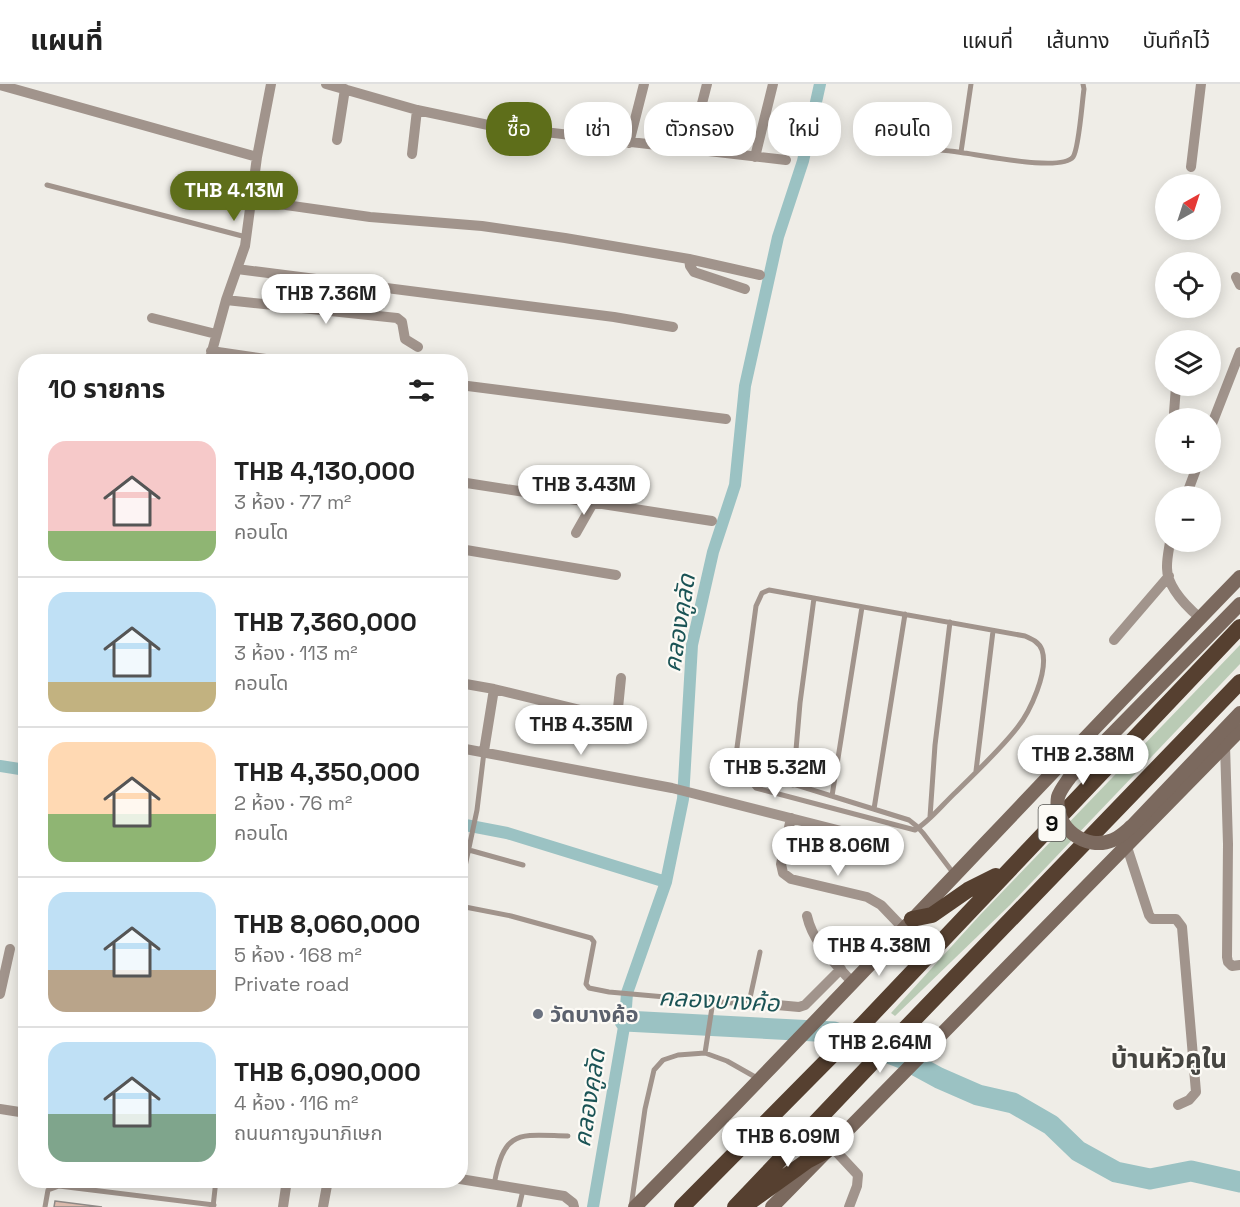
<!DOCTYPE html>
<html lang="th">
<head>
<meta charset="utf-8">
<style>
  :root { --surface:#fff; --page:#f6f6f6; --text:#222; --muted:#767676; --line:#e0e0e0; --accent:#5e6e1a }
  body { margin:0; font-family:"Space Grotesk","Noto Sans Thai",sans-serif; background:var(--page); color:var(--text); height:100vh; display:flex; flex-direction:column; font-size:22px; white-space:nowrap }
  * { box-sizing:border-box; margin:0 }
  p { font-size:20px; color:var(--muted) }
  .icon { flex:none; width:33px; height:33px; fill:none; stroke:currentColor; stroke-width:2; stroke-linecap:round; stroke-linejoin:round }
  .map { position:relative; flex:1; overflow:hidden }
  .side { position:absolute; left:18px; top:270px; width:450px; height:834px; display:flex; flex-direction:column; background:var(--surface); border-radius:24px; box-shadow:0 3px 15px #0003 }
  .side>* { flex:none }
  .banner { position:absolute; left:486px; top:18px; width:570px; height:54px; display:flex; gap:12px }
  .needle { width:39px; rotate:39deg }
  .buttons { position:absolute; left:1155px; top:90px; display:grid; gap:12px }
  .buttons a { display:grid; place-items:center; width:66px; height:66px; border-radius:50%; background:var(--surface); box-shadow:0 3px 15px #0003; font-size:30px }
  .price { position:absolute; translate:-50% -51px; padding:0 14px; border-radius:21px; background:#fff; color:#222; font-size:20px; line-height:39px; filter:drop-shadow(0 2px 3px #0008) }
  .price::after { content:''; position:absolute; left:50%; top:36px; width:18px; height:14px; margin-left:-9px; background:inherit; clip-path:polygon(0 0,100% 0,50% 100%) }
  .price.on { background:var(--accent); color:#fff }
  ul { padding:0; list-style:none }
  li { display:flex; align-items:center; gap:18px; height:150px; padding:0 30px }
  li+li { border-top:2px solid var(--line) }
  li span { display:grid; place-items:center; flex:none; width:168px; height:120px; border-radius:18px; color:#555 }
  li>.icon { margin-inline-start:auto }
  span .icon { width:72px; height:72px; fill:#fffc; stroke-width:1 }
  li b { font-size:26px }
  h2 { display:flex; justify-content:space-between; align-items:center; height:72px; padding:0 30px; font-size:26px }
  .chip { padding:0 21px; border-radius:24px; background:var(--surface); box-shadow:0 3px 15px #0003; font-size:21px; line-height:54px }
  .chip.on { background:var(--accent); color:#fff }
  header { display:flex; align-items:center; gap:36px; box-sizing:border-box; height:84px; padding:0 30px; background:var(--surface); border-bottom:2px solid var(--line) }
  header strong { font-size:28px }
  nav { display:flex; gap:33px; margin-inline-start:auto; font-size:21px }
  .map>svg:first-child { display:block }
</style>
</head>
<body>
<header>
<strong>แผนที่</strong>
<nav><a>แผนที่</a><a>เส้นทาง</a><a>บันทึกไว้</a></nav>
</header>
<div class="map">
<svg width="1240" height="1123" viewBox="0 0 1240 1123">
  <rect width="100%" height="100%" fill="#efede7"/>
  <!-- green -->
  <path fill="#bacbb5" d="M1240,561V580L1010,821L895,932L891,929L980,831Z"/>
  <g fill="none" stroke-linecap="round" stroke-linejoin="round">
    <!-- canal -->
    <path stroke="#9bc2c3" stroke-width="12" d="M0,682L26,686
      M460,740L507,749L666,798
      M593,1123L625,937L627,909L666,798L683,715L692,561L713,468L735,401L745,302L778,153L803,77L820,0"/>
    <!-- river -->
    <path stroke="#9bc2c3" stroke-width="21" d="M625,937L834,948L904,975L939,994L978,1011L1013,1019L1051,1041L1078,1067L1116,1088L1150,1095L1191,1087L1240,1098"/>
  </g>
  <!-- building -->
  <path fill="#dcbbad" stroke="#8f8a87" stroke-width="1.5" d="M55,1117L102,1123H54Z"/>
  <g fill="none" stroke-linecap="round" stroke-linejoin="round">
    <!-- service -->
    <path stroke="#a1948c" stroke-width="5" d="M913,64C930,65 947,66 964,69C983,71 1061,88 1073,73C1079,65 1082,18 1084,5L1083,0
      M961,68L971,0
      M47,101L246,153
      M751,687L750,697L756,704L915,746C930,737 943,720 956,708C976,688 999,667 1017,644C1030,628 1049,587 1042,566C1039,558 1032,555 1025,552L769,506L762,509L756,522L736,671L738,683L909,736C915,740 919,744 923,749L954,790
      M976,687L993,547
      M793,701L800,619L814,514
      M832,712L862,523
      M874,725L905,530
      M930,733L935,661L950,538
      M469,766L523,781
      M460,806L477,726L484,668
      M460,822L511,832L591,854L594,858L586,900L589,904L609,908L744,920L750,914L760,868
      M705,969L713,917
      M494,1101C504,1044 519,1051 568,1052
      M45,1123L48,1106L59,1102L214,1121
      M213,1123L216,1096
      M519,1123L523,1106
      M631,1123L645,1025L654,986L663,976L678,971L705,969L727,977L757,994"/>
    <!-- minor -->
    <path stroke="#a1948c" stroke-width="10" d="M326,0L417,26L493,42L786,76
      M0,1L257,73
      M337,56L345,5
      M629,59L644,0
      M690,66L707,0
      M412,70L417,26
      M755,73L773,0
      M1191,83L1201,0
      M251,116L370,133L482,142L565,154L689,175L760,191
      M689,175L690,182L694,188L745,205
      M237,185L614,233L673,243
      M1236,193L1240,201
      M226,216L397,234L402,238L405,255L418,263
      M152,234L216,250
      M211,267L287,278
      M209,278L226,216L245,162L257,73L271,0
      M460,301L726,335
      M1176,302L1174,329L1185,334
      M1210,345L1240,268
      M460,398L712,437
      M1186,412L1198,380
      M576,449L593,419
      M1170,458C1169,465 1167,474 1167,482C1166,502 1186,522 1200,534
      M460,465L616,491
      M1114,556L1169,492
      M460,599L494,605L601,631H610L618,624L621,594
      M1225,661L1228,760L1227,873L1228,878L1232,882L1240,881
      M460,664L672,704L853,750
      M484,667L494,605
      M791,734L781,780L783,789L791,795L867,813L881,821L903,844
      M1127,763L1149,831L1152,835H1176L1182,843L1196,1008L1189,1016L1178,1021
      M807,832C813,859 834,878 852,898
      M0,910L10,865
      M777,921L799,923L805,921L841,885
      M0,1025L26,1029
      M831,1062L858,1091L857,1102L849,1123
      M460,1095L564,1112L573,1119L574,1123
      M283,1123L287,1096
      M323,1123L328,1096"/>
    <!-- secondary -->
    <path stroke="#7b695e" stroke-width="14" d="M635,1123C840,916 1037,702 1240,493
      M772,1123L1240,646"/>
    <!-- trunk -->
    <path stroke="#564030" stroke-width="16" d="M912,835L932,831L968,806L996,792
      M750,1118L807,1077L826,1067
      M682,1123L866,937L1240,543
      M735,1123L871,980L1240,598"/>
    <!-- secondary-bridge -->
    <path stroke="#7b695e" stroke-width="14" d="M1240,520L1070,693C1066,699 1060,706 1058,713C1053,743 1086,768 1113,756C1120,753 1126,747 1132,742L1240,629"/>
  </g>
  <!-- markers -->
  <circle fill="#6b7280" stroke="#fcfaf5" stroke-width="2" cx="538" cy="930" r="6"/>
  <g text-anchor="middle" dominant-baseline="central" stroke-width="4.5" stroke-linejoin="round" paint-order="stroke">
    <!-- shield labels -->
    <rect fill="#fcfaf5" stroke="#555451" stroke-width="1.5" x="1038.5" y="721" width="27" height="36" rx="4.5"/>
    <g font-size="21" font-weight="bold" fill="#0d0d0b">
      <text x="1052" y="739">9</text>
    </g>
    <!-- worship labels -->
    <g font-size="22" font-weight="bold" fill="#5b616d" stroke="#fcfaf5" text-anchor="start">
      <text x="550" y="930">วัดบางค้อ</text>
    </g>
    <!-- water labels -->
    <g font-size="24" font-style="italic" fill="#1a5355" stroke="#fcfaf5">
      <text transform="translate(679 539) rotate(-81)">คลองคูลัด</text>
      <text transform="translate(719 916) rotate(3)">คลองบางค้อ</text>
      <text transform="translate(589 1014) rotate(-81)">คลองคูลัด</text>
    </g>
    <!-- quarter labels -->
    <g font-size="26" font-weight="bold" fill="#464541" stroke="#fcfaf5">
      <text x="1169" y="975">บ้านหัวคูใน</text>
    </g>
  </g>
</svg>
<div class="buttons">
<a><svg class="needle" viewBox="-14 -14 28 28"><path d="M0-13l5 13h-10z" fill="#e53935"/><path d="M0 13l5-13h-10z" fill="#767676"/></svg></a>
<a><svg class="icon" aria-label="locate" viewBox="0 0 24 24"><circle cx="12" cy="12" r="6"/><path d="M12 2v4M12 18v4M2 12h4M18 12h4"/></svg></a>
<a><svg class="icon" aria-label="layers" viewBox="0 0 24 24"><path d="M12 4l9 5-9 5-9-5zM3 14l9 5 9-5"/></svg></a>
<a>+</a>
<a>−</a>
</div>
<b class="price on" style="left:234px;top:138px">THB 4.13M</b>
<b class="price" style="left:326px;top:241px">THB 7.36M</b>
<b class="price" style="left:584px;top:432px">THB 3.43M</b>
<b class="price" style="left:581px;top:672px">THB 4.35M</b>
<b class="price" style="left:1083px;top:702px">THB 2.38M</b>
<b class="price" style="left:775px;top:715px">THB 5.32M</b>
<b class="price" style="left:838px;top:793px">THB 8.06M</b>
<b class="price" style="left:879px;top:893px">THB 4.38M</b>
<b class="price" style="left:880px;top:990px">THB 2.64M</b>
<b class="price" style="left:788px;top:1084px">THB 6.09M</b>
<div class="banner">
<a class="chip on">ซื้อ</a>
<a class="chip">เช่า</a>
<a class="chip">ตัวกรอง</a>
<a class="chip">ใหม่</a>
<a class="chip">คอนโด</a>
</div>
<section class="side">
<h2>10 รายการ<svg class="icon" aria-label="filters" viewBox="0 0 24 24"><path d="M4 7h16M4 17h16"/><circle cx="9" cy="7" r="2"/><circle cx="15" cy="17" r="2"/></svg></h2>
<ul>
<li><span style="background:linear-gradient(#f6c9c9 75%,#8fb573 0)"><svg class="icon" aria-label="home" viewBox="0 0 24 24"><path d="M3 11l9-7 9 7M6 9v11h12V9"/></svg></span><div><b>THB 4,130,000</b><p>3 ห้อง · 77 m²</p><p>คอนโด</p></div></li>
<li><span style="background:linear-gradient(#bfe0f5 75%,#c2b280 0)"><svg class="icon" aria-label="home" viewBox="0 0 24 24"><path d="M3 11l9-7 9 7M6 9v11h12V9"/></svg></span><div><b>THB 7,360,000</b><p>3 ห้อง · 113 m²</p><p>คอนโด</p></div></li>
<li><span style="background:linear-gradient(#ffd9b3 60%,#8fb573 0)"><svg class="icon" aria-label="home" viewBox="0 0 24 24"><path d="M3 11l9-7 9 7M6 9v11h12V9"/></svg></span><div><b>THB 4,350,000</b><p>2 ห้อง · 76 m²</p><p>คอนโด</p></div></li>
<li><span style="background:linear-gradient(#bfe0f5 65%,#b9a48a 0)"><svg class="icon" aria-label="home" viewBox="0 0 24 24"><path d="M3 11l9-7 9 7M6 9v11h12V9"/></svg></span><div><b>THB 8,060,000</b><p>5 ห้อง · 168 m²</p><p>Private road</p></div></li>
<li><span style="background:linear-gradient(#bfe0f5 60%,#7fa58c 0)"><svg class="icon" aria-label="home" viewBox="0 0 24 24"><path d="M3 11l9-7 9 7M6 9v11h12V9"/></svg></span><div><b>THB 6,090,000</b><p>4 ห้อง · 116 m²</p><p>ถนนกาญจนาภิเษก</p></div></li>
</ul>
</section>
</div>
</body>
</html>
